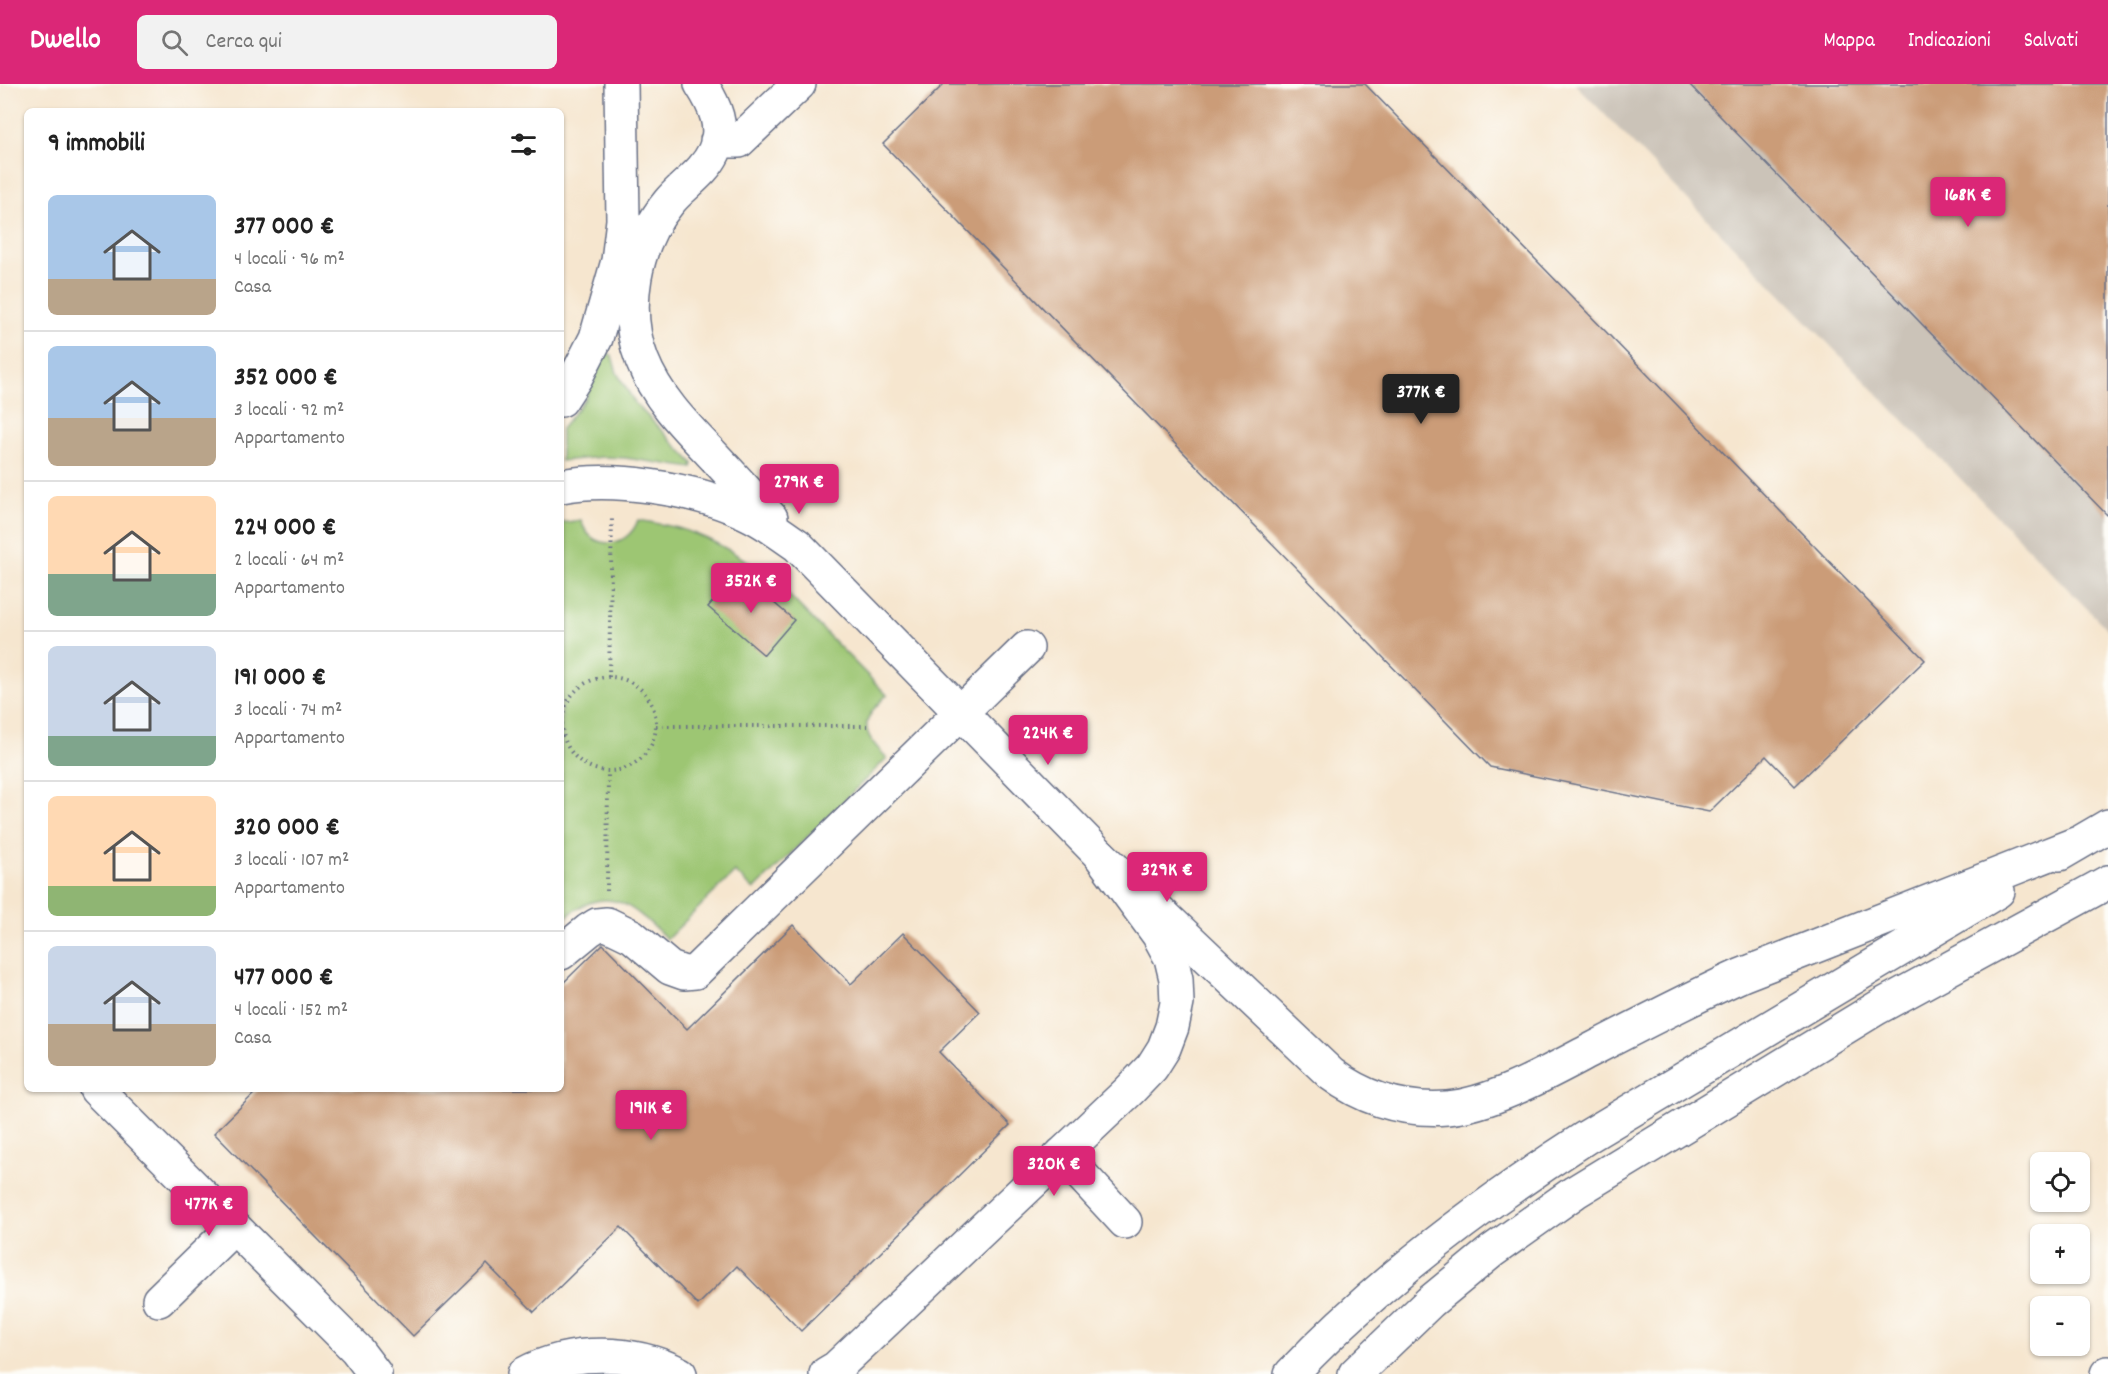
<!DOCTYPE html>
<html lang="it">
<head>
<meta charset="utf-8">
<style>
  :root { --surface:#fff; --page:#f2f2f2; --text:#222; --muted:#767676; --line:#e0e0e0; --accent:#db2777 }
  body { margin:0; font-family:Dekko,sans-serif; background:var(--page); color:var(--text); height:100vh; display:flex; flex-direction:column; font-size:22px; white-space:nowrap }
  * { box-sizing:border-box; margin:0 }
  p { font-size:20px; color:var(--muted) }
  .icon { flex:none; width:33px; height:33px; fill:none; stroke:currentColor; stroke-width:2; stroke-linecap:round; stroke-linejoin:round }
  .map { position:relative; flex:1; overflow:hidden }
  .side { position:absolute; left:24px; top:24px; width:540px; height:984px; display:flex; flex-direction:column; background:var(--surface); border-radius:9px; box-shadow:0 2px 4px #0004 }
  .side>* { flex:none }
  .tools { position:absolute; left:2030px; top:1068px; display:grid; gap:12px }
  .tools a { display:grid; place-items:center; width:60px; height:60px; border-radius:9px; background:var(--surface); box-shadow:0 2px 4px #0004; font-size:30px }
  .price { position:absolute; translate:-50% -51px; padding:0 14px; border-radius:6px; background:var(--accent); color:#fff; font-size:20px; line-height:39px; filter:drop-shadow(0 2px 3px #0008) }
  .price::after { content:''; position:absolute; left:50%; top:36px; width:18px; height:14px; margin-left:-9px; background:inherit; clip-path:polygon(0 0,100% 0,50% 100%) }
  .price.selected { background:#222; color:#fff }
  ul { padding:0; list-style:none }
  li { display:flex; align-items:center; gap:18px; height:150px; padding:0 24px }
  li+li { border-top:2px solid var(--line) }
  li span { display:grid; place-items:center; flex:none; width:168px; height:120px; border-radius:9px; color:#555 }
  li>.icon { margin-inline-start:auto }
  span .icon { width:72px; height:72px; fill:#fffc; stroke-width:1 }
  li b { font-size:26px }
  h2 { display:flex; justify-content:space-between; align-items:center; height:72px; padding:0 24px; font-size:26px }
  header { display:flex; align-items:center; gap:36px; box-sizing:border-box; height:84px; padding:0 30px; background:var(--accent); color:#fff }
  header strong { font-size:28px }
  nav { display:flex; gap:33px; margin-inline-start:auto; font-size:21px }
  .search { width:420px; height:54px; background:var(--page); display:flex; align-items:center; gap:15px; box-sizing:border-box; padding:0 21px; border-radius:9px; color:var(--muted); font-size:22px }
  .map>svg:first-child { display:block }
</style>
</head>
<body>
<header>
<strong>Dwello</strong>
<div class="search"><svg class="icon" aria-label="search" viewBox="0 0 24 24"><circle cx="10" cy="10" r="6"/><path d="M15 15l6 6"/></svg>Cerca qui</div>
<nav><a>Mappa</a><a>Indicazioni</a><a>Salvati</a></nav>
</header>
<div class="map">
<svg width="2108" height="1290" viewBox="0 0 2108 1290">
  <rect width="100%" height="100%" fill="#fdfcf7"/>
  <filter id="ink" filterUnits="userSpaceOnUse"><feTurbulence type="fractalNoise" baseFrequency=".0167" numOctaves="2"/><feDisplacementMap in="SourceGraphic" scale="12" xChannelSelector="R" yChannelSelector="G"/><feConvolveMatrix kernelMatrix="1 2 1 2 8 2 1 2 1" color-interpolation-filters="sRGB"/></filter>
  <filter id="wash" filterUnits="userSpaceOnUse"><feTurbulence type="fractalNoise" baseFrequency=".008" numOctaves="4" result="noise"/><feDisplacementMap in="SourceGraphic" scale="24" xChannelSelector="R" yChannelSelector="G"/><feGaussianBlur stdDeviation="1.35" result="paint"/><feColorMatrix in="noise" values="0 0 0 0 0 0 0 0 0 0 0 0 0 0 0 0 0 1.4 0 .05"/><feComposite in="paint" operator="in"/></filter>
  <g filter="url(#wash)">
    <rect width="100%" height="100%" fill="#f6e6cf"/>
    <!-- industrial -->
    <path fill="#cbc3b8" d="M1575,0H2108V546Z"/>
    <!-- green -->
    <path fill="#9dc673" stroke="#5c7a68" stroke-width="1.5" d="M607,269L612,272L617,289L635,319L693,379L692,384L625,374L603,373L561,377V345L585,315L604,272Z
      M581,436C590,468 628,465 638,436C653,439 669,441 684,446C716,456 745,475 773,495L887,611C860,637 860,647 887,674L754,806L735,788L667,855C631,820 607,797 561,837V439Z"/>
    <g id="blocks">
      <!-- building -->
      <path fill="#cb9c78" d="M944,0H1365L1925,576L1795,702L1766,672L1709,728L1490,683L883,60Z
        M1689,0H2108V432Z
        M738,488L794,536L764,571L708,523Z
        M793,841L851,900L903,849L980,928L939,968L1010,1041L801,1247L737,1182L698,1221L621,1143L534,1228L487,1180L413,1252L214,1049L259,1005H561V901L603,860L687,945Z"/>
    </g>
  </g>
  <g filter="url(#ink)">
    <use href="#blocks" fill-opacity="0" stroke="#686f86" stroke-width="1.5"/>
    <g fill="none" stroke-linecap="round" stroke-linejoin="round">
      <defs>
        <path id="minor" d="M701,0C714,20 726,44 714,68C704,89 683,101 669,118C634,160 622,225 642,276C656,312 683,340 709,367C730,389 750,411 771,434
          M717,57H739L799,0
          M561,316L576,293L596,254L618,177L623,136L621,0
          M561,402C613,392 694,405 742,427C762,435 779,449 797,461L1100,771L1158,850L1171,874L1176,895L1177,919L1172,943L1164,964L1152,983L1129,1007L836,1284L826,1290
          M561,869L589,846L597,841L607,840L632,852L670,884L684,889L695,888L1027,564
          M96,1005L356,1265L375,1290
          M1062,1070L1125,1138
          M159,1216L234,1143
          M524,1290C570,1265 633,1265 680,1290
          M2107,1290L2108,1289"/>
        <path id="highway" d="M2060,770L2108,742
          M1100,771L1331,990C1366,1016 1404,1027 1447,1024C1493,1020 1549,988 1591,966C1641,940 1691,914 1742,891L2078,759
          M1291,1290C1378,1198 1479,1122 1585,1054L1998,807
          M1355,1290L1430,1218L1492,1167L1575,1108L1877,924L2108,798"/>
      </defs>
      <!-- minor casing -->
      <use href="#minor" stroke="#686f86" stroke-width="36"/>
      <!-- highway casing -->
      <use href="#highway" stroke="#686f86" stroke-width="36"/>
      <!-- path -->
      <path stroke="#686f86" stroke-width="4" stroke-dasharray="1.5 4.5" stroke-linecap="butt" d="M562 640a47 47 0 1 1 94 0a47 47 0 1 1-94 0Z
        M609,593L612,432
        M656,642H867
        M607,807L608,688"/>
      <!-- minor -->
      <use href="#minor" stroke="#fff" stroke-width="33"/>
      <!-- highway -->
      <use href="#highway" stroke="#fff" stroke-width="33"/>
    </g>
  </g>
</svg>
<div class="tools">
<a><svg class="icon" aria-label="locate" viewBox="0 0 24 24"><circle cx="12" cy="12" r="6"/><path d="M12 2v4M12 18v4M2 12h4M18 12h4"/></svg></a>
<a>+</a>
<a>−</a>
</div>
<b class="price" style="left:1968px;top:144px">168K €</b>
<b class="price selected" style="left:1421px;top:341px">377K €</b>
<b class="price" style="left:799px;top:431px">279K €</b>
<b class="price" style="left:751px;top:530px">352K €</b>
<b class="price" style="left:1048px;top:682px">224K €</b>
<b class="price" style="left:1167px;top:819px">329K €</b>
<b class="price" style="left:651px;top:1057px">191K €</b>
<b class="price" style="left:1054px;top:1113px">320K €</b>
<b class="price" style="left:209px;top:1153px">477K €</b>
<section class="side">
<h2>9 immobili<svg class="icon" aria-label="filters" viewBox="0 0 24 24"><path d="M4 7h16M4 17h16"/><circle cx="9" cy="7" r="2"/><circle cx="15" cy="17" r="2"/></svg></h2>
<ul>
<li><span style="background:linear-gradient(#a9c7e8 70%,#b9a48a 0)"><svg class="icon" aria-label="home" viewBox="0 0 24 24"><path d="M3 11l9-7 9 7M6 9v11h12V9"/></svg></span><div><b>377 000 €</b><p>4 locali · 96 m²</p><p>Casa</p></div></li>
<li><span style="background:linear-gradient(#a9c7e8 60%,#b9a48a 0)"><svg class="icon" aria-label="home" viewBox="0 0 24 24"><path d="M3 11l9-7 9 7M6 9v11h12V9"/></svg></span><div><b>352 000 €</b><p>3 locali · 92 m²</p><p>Appartamento</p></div></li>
<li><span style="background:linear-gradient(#ffd9b3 65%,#7fa58c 0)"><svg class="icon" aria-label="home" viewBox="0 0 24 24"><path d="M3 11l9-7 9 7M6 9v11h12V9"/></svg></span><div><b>224 000 €</b><p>2 locali · 64 m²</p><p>Appartamento</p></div></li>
<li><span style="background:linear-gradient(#c9d6e8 75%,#7fa58c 0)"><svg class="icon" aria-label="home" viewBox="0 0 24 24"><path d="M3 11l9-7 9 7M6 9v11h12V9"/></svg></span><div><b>191 000 €</b><p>3 locali · 74 m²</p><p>Appartamento</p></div></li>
<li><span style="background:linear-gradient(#ffd9b3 75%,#8fb573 0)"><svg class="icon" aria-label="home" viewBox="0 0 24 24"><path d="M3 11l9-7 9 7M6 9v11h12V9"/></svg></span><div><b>320 000 €</b><p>3 locali · 107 m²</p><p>Appartamento</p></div></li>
<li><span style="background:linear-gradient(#c9d6e8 65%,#b9a48a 0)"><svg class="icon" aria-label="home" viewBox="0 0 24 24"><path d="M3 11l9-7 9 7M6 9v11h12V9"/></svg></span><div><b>477 000 €</b><p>4 locali · 152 m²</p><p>Casa</p></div></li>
</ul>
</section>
</div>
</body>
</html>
